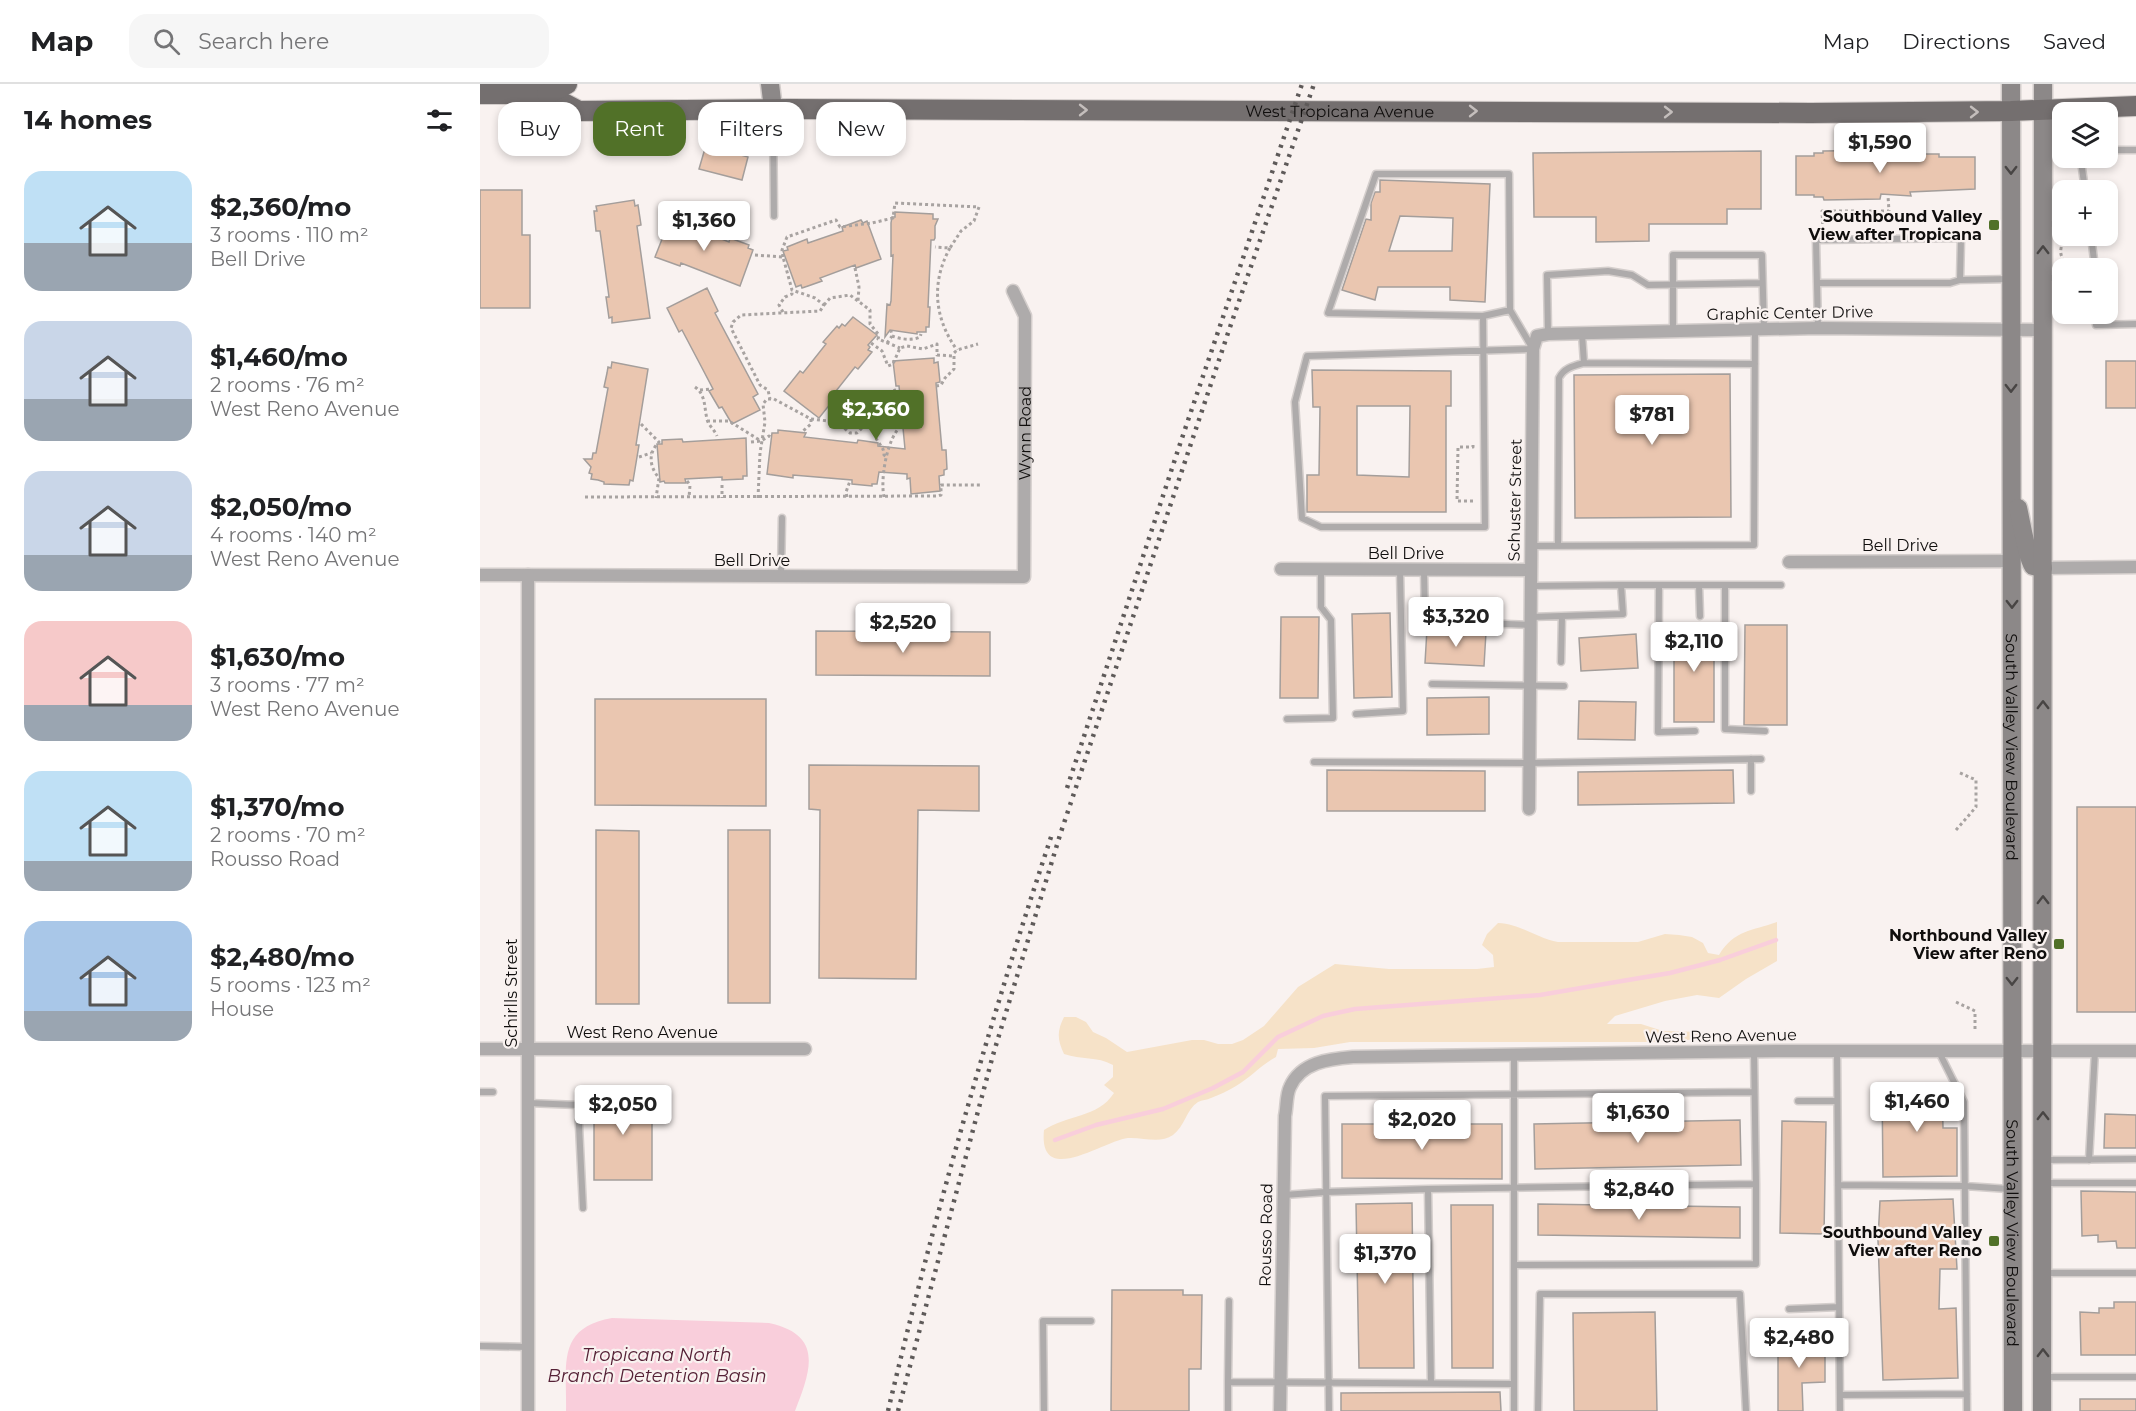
<!DOCTYPE html>
<html lang="en">
<head>
<meta charset="utf-8">
<style>
  :root { --surface:#fff; --page:#f6f6f6; --text:#202124; --muted:#757577; --line:#e0e0e0; --accent:#517128 }
  body { margin:0; font-family:Montserrat,sans-serif; background:var(--page); color:var(--text); height:100vh; display:flex; flex-direction:column; font-size:22px; white-space:nowrap }
  * { box-sizing:border-box; margin:0 }
  p { font-size:20px; color:var(--muted) }
  .icon { flex:none; width:33px; height:33px; fill:none; stroke:currentColor; stroke-width:2; stroke-linecap:round; stroke-linejoin:round }
  .map { position:relative; flex:1; overflow:hidden }
  .drawer { display:flex; flex-direction:column; background:var(--surface); width:480px }
  .drawer>* { flex:none }
  .guide { position:absolute; left:18px; top:18px; width:570px; height:54px; display:flex; gap:12px }
  .controls { position:absolute; left:1572px; top:18px; display:grid; gap:12px }
  .controls a { display:grid; place-items:center; width:66px; height:66px; border-radius:12px; background:var(--surface); box-shadow:0 3px 9px #0003; font-size:30px }
  .price { position:absolute; translate:-50% -51px; padding:0 14px; border-radius:6px; background:#fff; color:#222; font-size:20px; line-height:39px; filter:drop-shadow(0 2px 3px #0008) }
  .price::after { content:''; position:absolute; left:50%; top:36px; width:18px; height:14px; margin-left:-9px; background:inherit; clip-path:polygon(0 0,100% 0,50% 100%) }
  .price.on { background:var(--accent); color:#fff }
  ul { padding:0; list-style:none }
  li { display:flex; align-items:center; gap:18px; height:150px; padding:0 24px }
  li span { display:grid; place-items:center; flex:none; width:168px; height:120px; border-radius:18px; color:#555 }
  li>.icon { margin-inline-start:auto }
  span .icon { width:72px; height:72px; fill:#fffc; stroke-width:1 }
  li b { font-size:26px }
  h2 { display:flex; justify-content:space-between; align-items:center; height:72px; padding:0 24px; font-size:26px }
  .tag { padding:0 21px; border-radius:18px; background:var(--surface); box-shadow:0 3px 9px #0003; font-size:21px; line-height:54px }
  .tag.on { background:var(--accent); color:#fff }
  header { display:flex; align-items:center; gap:36px; box-sizing:border-box; height:84px; padding:0 30px; background:var(--surface); border-bottom:2px solid var(--line) }
  header strong { font-size:28px }
  nav { display:flex; gap:33px; margin-inline-start:auto; font-size:21px }
  .search { width:420px; height:54px; background:var(--page); display:flex; align-items:center; gap:15px; box-sizing:border-box; padding:0 21px; border-radius:18px; color:var(--muted); font-size:22px }
  main { display:flex; flex:1; min-height:0 }
  .map>svg:first-child { display:block }
</style>
</head>
<body>
<header>
<strong>Map</strong>
<div class="search"><svg class="icon" aria-label="search" viewBox="0 0 24 24"><circle cx="10" cy="10" r="6"/><path d="M15 15l6 6"/></svg>Search here</div>
<nav><a>Map</a><a>Directions</a><a>Saved</a></nav>
</header>
<main>
<section class="drawer">
<h2>14 homes<svg class="icon" aria-label="filters" viewBox="0 0 24 24"><path d="M4 7h16M4 17h16"/><circle cx="9" cy="7" r="2"/><circle cx="15" cy="17" r="2"/></svg></h2>
<ul>
<li><span style="background:linear-gradient(#bfe0f5 60%,#9aa5b1 0)"><svg class="icon" aria-label="home" viewBox="0 0 24 24"><path d="M3 11l9-7 9 7M6 9v11h12V9"/></svg></span><div><b>$2,360/mo</b><p>3 rooms · 110 m²</p><p>Bell Drive</p></div></li>
<li><span style="background:linear-gradient(#c9d6e8 65%,#9aa5b1 0)"><svg class="icon" aria-label="home" viewBox="0 0 24 24"><path d="M3 11l9-7 9 7M6 9v11h12V9"/></svg></span><div><b>$1,460/mo</b><p>2 rooms · 76 m²</p><p>West Reno Avenue</p></div></li>
<li><span style="background:linear-gradient(#c9d6e8 70%,#9aa5b1 0)"><svg class="icon" aria-label="home" viewBox="0 0 24 24"><path d="M3 11l9-7 9 7M6 9v11h12V9"/></svg></span><div><b>$2,050/mo</b><p>4 rooms · 140 m²</p><p>West Reno Avenue</p></div></li>
<li><span style="background:linear-gradient(#f6c9c9 70%,#9aa5b1 0)"><svg class="icon" aria-label="home" viewBox="0 0 24 24"><path d="M3 11l9-7 9 7M6 9v11h12V9"/></svg></span><div><b>$1,630/mo</b><p>3 rooms · 77 m²</p><p>West Reno Avenue</p></div></li>
<li><span style="background:linear-gradient(#bfe0f5 75%,#9aa5b1 0)"><svg class="icon" aria-label="home" viewBox="0 0 24 24"><path d="M3 11l9-7 9 7M6 9v11h12V9"/></svg></span><div><b>$1,370/mo</b><p>2 rooms · 70 m²</p><p>Rousso Road</p></div></li>
<li><span style="background:linear-gradient(#a9c7e8 75%,#9aa5b1 0)"><svg class="icon" aria-label="home" viewBox="0 0 24 24"><path d="M3 11l9-7 9 7M6 9v11h12V9"/></svg></span><div><b>$2,480/mo</b><p>5 rooms · 123 m²</p><p>House</p></div></li>
</ul>
</section>
<div class="map">
<svg width="1656" height="1327" viewBox="0 0 1656 1327">
  <rect width="100%" height="100%" fill="#f9f2f0"/>
  <!-- green -->
  <path fill="#f6e2c8" d="M1297,838V877L1266,895L1239,914L1217,911L1185,917L1135,932L1127,940H1161L1183,947L1223,948L1235,951L1197,958H870L834,964L798,965L796,973C781,981 770,994 756,1002C748,1007 739,1011 731,1014C727,1016 722,1016 718,1018C706,1026 705,1042 693,1051C680,1060 663,1053 648,1054C625,1056 558,1105 564,1046C586,1031 618,1034 634,1009L624,1001L633,993V981C617,972 601,976 584,970C577,955 577,947 584,933H596L606,938L613,948L626,954L647,968L712,956H724L738,960H752L763,956L784,942L818,903L855,880L909,885H997L1014,883L1013,871L1002,861L1007,850L1018,839C1041,840 1056,854 1078,858H1158L1185,850L1199,851L1212,853L1223,859L1228,869L1239,871C1254,846 1272,847 1297,838Z"/>
  <!-- water -->
  <path fill="#f9cedb" d="M132,1234L289,1239C345,1251 330,1288 315,1327H86C87,1281 76,1244 132,1234Z"/>
  <g fill="none" stroke-linecap="round" stroke-linejoin="round">
    <!-- stream -->
    <path stroke="#f9cedb" stroke-width="4.5" d="M575,1056L616,1041L683,1025L733,1004L763,988L798,953L843,932L875,925L1060,911L1142,897L1190,889L1240,876L1296,856"/>
  </g>
  <!-- building -->
  <path fill="#eac6b0" stroke="#a49e9b" stroke-width="1.5" fill-rule="evenodd" d="M226,61L268,73L262,96L219,85Z
    M1410,66L1409,69H1429V70H1459V73H1495V105L1430,108L1431,112L1401,110L1400,115L1344,116L1343,113H1334V111H1316V72H1334V69H1343V67Z
    M1281,67V125H1247V140H1169V157L1116,158V133H1054L1053,69Z
    M900,96L1010,100L1005,218L970,216V203H898L895,216L862,206L886,135L891,136V119L895,108H900ZM920,132L973,134L972,167H909Z
    M0,106H42V151H50V224H0Z
    M154,116L155,122L158,121L161,141L157,142L170,234L132,239V233L129,234L126,213H129L120,147H116L114,127H117L116,122Z
    M415,128L453,130V135H458L455,142V154L454,156H451L448,223H450L449,243H446V248H437V250L410,246L405,253L407,220L410,221L411,217L413,171L411,172V139L412,133H415Z
    M196,134L215,141L214,144L249,158L250,154L269,161L268,164L273,166L260,202L201,179L200,182L175,173L190,135L195,137Z
    M381,136L383,139L387,137L401,175L376,184L375,181L340,194L342,197L328,202L322,204L321,201L316,203L303,167L308,166L307,163L327,155L328,159L363,147L362,143Z
    M227,204L238,227L235,229L278,310L273,313L280,326L252,340L242,323L239,324L229,307L233,305L221,282L202,246L199,248L187,224Z
    M373,233L397,251L388,261L390,263L388,266L392,268L378,285L375,283L352,312L355,314L339,334L304,307L320,287L323,289L346,260L343,258L357,242L359,244L362,240L365,242Z
    M454,274V279L458,278L460,298L456,299L462,366H466L467,385L464,386V391L459,392L460,407L431,410L430,394L427,395V390L399,388L397,400H392V402L372,400V396L313,391V394L287,390L292,349H298V346L326,349L324,353L377,359L378,356L385,357L398,359V362L425,365L419,302H416L413,277Z
    M1626,277H1656V324H1626Z
    M132,278L168,285L156,361H159L153,397L150,396L149,401L124,400V398L118,396L111,395L112,390L109,389L111,383L104,375H112L113,369H116L128,304L124,303L127,289L128,283L131,284Z
    M832,286L971,287V322H966V428H827V391H839L840,323H833ZM877,322H930L929,393L877,391Z
    M1250,290L1251,433L1095,434L1094,291Z
    M266,354L267,392H263V395L242,396V393L205,395L206,399H185L184,397L180,398L177,360H182V356L202,355L203,358Z
    M910,529L912,613L874,614L872,530Z
    M801,533H839L838,614H800Z
    M1194,540H1234V638H1194Z
    M1265,541H1307V641H1264Z
    M947,545L1006,548L1004,582L945,579Z
    M336,547L510,548V592L336,591Z
    M1156,550L1158,584L1101,587L1099,554Z
    M1009,613V650L947,651V614Z
    M115,615H286V722L115,721Z
    M1099,617L1156,618L1155,656L1098,655Z
    M329,681L499,682V727L438,726L436,895L339,894L340,726L329,725Z
    M847,686L1005,687V727H847Z
    M1253,686L1254,719L1098,721V688Z
    M1597,723H1656V928H1597Z
    M116,746L159,747V920H116Z
    M248,746H290V919H248Z
    M1462,1001L1463,1044H1477V1092L1403,1093L1402,1002Z
    M114,1007H172V1096H114Z
    M1625,1030L1656,1031V1064H1624Z
    M1260,1036L1261,1081L1055,1085L1054,1040Z
    M1302,1037L1346,1038L1344,1150L1300,1149Z
    M862,1040H1022V1095L862,1094Z
    M1601,1107L1656,1108V1164H1637L1636,1157L1618,1158V1151L1602,1152Z
    M1473,1115L1477,1185H1460L1459,1225L1476,1224L1478,1294L1403,1296L1398,1156L1400,1117Z
    M932,1119L934,1284H879L876,1120Z
    M1058,1120L1260,1123V1154L1058,1151Z
    M971,1121H1013V1284H972Z
    M632,1206H703V1211H722L721,1285H709V1327H631Z
    M1634,1218H1656V1271H1601L1600,1228L1619,1229V1224H1634Z
    M1175,1228L1177,1327H1094L1093,1229Z
    M1298,1253H1345V1298L1322,1299L1323,1327H1298Z
    M1020,1308L1021,1327H861V1309Z
    M1600,1315H1656V1327H1600Z"/>
  <g fill="none" stroke-linecap="round" stroke-linejoin="round">
    <defs>
      <path id="lane" d="M293,29L294,132
        M1628,66H1656
        M1605,106L1601,77L1606,74
        M1564,140H1582
        M1611,152L1615,184
        M1565,194H1582
        M1337,199H1470L1480,196L1531,195
        M1616,230V241L1656,240
        M1003,232L1030,226L1029,90H896L848,229L1003,232L1005,443H841L822,434L815,318L827,272L1053,265L1030,226
        M1338,244L1336,156L1481,154L1480,196
        M1193,247V171H1282L1284,246
        M1068,250L1067,191L1128,187L1152,191L1168,201L1282,199
        M1102,250L1104,279L1275,280
        M1052,462L1274,461L1275,246
        M1078,462L1079,294C1084,284 1093,282 1104,279
        M944,486L945,537L1050,541
        M301,492L302,434
        M1141,501H1301
        M1179,501L1178,648L1215,647
        M1219,501L1220,532
        M1245,501V645L1285,647
        M1051,502L1141,501L1143,530L1051,533
        M1081,578L1082,532
        M952,600L1084,602
        M876,630L923,627L920,486
        M807,635L853,634L851,536L841,523V486
        M1271,675V707
        M834,678L1049,679L1281,675
        M1357,967L1360,1327
        M1459,968L1484,1018L1487,1327
        M0,1008H13
        M1318,1017H1357
        M48,1019L98,1021L103,1124
        M1563,1076L1656,1075
        M1609,1076L1615,967
        M1563,1099H1656
        M1358,1101L1485,1102L1529,1105
        M948,1105L951,1299
        M804,1111L846,1108L948,1105L1276,1100L1274,968
        M1034,1181L1276,1180V1100
        M1564,1189H1656
        M749,1217L748,1298L1034,1300
        M1309,1225L1359,1223
        M0,1262L48,1263
        M1564,1293H1656
        M1360,1311L1487,1310
        M564,1327L563,1237H611
        M748,1327V1298
        M849,1327L845,1012L1274,1008
        M1034,1327V971
        M1058,1327L1060,1210H1260L1266,1327"/>
      <g id="street">
        <path d="M1309,478L1531,477"/>
        <path d="M1563,484L1656,483"/>
        <path d="M801,485L1050,486"/>
        <path id="s1" d="M0,491L544,493L545,232L533,207"/>
        <path d="M48,491V1327"/>
        <path d="M1049,725L1053,265L1057,252L1068,250L1338,244L1563,246"/>
        <path d="M0,965H325"/>
        <path d="M800,1327L805,1032C807,1023 806,1011 810,1003C821,978 849,975 873,973L1297,967H1656"/>
      </g>
      <g id="secondary">
        <path d="M290,0L293,25"/>
        <path id="s2" d="M1531,0L1533,1327"/>
        <path d="M1538,424C1541,436 1547,474 1553,482L1563,484"/>
        <path d="M1562,1327L1563,0"/>
      </g>
      <g id="primary">
        <path id="s3" d="M0,10H67L99,27L310,25L1331,29L1531,27L1656,22"/>
        <path d="M67,10L87,0"/>
      </g>
    </defs>
    <!-- lane casing -->
    <use href="#lane" stroke="#d4cecc" stroke-width="9"/>
    <!-- street casing -->
    <use href="#street" stroke="#d4cecc" stroke-width="15"/>
    <!-- secondary casing -->
    <use href="#secondary" stroke="#d4cecc" stroke-width="21"/>
    <!-- primary casing -->
    <use href="#primary" stroke="#d4cecc" stroke-width="22"/>
    <!-- path -->
    <path stroke="#a8a3a1" stroke-width="3" stroke-dasharray="3 3" stroke-linecap="butt" d="M1343,146L1342,127H1409L1408,112
      M470,164C451,198 454,234 477,266
      M275,171L303,173L312,206L335,214L344,221L340,227L261,231L253,238L251,244L280,301L288,306L290,315
      M303,173L302,166L307,153L356,136L360,143L392,139L413,134L415,119L499,123L494,137L481,147L470,164L455,163
      M1589,181C1579,174 1579,166 1584,156L1593,152
      M375,184L379,203L378,217
      M344,221L350,214L370,211L390,226V240L399,251L398,255L420,264
      M303,228L299,221L305,213L312,210V206
      M412,252C420,255 432,257 440,253L441,250
      M391,259L402,267L408,282L413,280L420,264L427,262L443,265L457,260V271L474,272
      M407,259L412,252L411,247
      M456,302L461,301L465,294L474,285V269L477,266L498,260
      M215,303C226,311 224,323 227,335C228,341 234,345 237,352
      M220,306L231,305
      M389,331C392,338 393,345 395,352C398,360 404,362 404,371L407,373
      M331,335L357,338L370,349H377C394,334 390,311 416,306
      M227,337H249L281,357
      M161,340L179,358C168,369 169,382 179,394L176,414
      M271,358L281,357L289,352L292,354
      M993,361V363H978L977,417H995
      M159,373L171,369
      M207,397L210,401L209,414
      M242,401V414
      M105,413L458,412L461,411V401H502
      M367,413L366,408L370,397
      M404,413C400,395 407,353 422,341
      M278,414L280,369L285,338L283,320L287,315H294L331,335V340L323,347
      M1476,746L1496,723V696L1478,688
      M1476,918L1495,927V946"/>
    <!-- lane -->
    <use href="#lane" stroke="#aeabab" stroke-width="6"/>
    <!-- street -->
    <use href="#street" stroke="#aeabab" stroke-width="12"/>
    <!-- secondary -->
    <use href="#secondary" stroke="#8c8888" stroke-width="18"/>
    <!-- primary -->
    <use href="#primary" stroke="#746f6f" stroke-width="20"/>
    <!-- rail -->
    <path stroke="#5e5a59" stroke-width="4.5" stroke-dasharray="3 6" stroke-linecap="butt" d="M587,704L700,360L822,0
      M408,1327C454,1133 509,940 572,750
      M418,1327L513,971L580,751L748,249L834,0"/>
  </g>
  <!-- one-way arrows -->
  <defs><path id="oneway-chevron" d="M-2-3.5L2.5 0L-2 3.5" fill="none" stroke-width="1.6" stroke-linecap="round" stroke-linejoin="round" transform="scale(1.5)"/></defs>
  <g stroke="#c4bebc">
    <use href="#oneway-chevron" transform="translate(603 26)"/>
    <use href="#oneway-chevron" transform="translate(993 27)"/>
    <use href="#oneway-chevron" transform="translate(1188 28)"/>
    <use href="#oneway-chevron" transform="translate(1494 28)"/>
  </g>
  <g stroke="#484544">
    <use href="#oneway-chevron" transform="translate(1531 86) rotate(90)"/>
    <use href="#oneway-chevron" transform="translate(1563 166) rotate(-90)"/>
    <use href="#oneway-chevron" transform="translate(1531 304) rotate(90)"/>
    <use href="#oneway-chevron" transform="translate(1532 520) rotate(90)"/>
    <use href="#oneway-chevron" transform="translate(1563 621) rotate(-90)"/>
    <use href="#oneway-chevron" transform="translate(1563 816) rotate(-90)"/>
    <use href="#oneway-chevron" transform="translate(1532 897) rotate(90)"/>
    <use href="#oneway-chevron" transform="translate(1563 1032) rotate(-90)"/>
    <use href="#oneway-chevron" transform="translate(1563 1269) rotate(-90)"/>
  </g>
  <!-- markers -->
  <g fill="#517128" stroke="#f9f2f0" stroke-width="2">
    <rect x="1508" y="135" width="12" height="12" rx="3"/>
    <rect x="1573" y="854" width="12" height="12" rx="3"/>
    <rect x="1508" y="1151" width="12" height="12" rx="3"/>
  </g>
  <g text-anchor="middle" dominant-baseline="central" stroke-width="4.5" stroke-linejoin="round" paint-order="stroke">
    <!-- street labels -->
    <g font-size="16" fill="#100e0d" stroke="#f9f2f0">
      <text stroke="none"><textPath href="#s3" startOffset="864">West Tropicana Avenue</textPath></text>
      <text transform="translate(1310 229) rotate(-1)">Graphic Center Drive</text>
      <text stroke="none"><textPath href="#s1" startOffset="688">Wynn Road</textPath></text>
      <text transform="translate(1035 416) rotate(-89)">Schuster Street</text>
      <text x="1420" y="461">Bell Drive</text>
      <text x="926" y="469">Bell Drive</text>
      <text x="272" y="476">Bell Drive</text>
      <text stroke="none"><textPath href="#s2" startOffset="663">South Valley View Boulevard</textPath></text>
      <text transform="translate(31 909) rotate(-90)">Schirlls Street</text>
      <text x="162" y="948">West Reno Avenue</text>
      <text transform="translate(1241 952) rotate(-1)">West Reno Avenue</text>
      <text stroke="none"><textPath href="#s2" startOffset="1149">South Valley View Boulevard</textPath></text>
      <text transform="translate(786 1151) rotate(-89)">Rousso Road</text>
    </g>
    <!-- poi labels -->
    <g font-size="16" font-weight="bold" fill="#100e0d" stroke="#f9f2f0" text-anchor="end">
      <text x="1502" y="132">Southbound Valley<tspan x="1502" dy="18">View after Tropicana</tspan></text>
      <text x="1567" y="851">Northbound Valley<tspan x="1567" dy="18">View after Reno</tspan></text>
      <text x="1502" y="1148">Southbound Valley<tspan x="1502" dy="18">View after Reno</tspan></text>
    </g>
    <!-- water labels -->
    <g font-size="18" font-style="italic" fill="#552136" stroke="#f9f2f0">
      <text x="177" y="1271">Tropicana North<tspan x="177" dy="21">Branch Detention Basin</tspan></text>
    </g>
  </g>
</svg>
<div class="controls">
<a><svg class="icon" aria-label="layers" viewBox="0 0 24 24"><path d="M12 4l9 5-9 5-9-5zM3 14l9 5 9-5"/></svg></a>
<a>+</a>
<a>−</a>
</div>
<b class="price" style="left:1400px;top:90px">$1,590</b>
<b class="price" style="left:224px;top:168px">$1,360</b>
<b class="price on" style="left:396px;top:357px">$2,360</b>
<b class="price" style="left:1172px;top:362px">$781</b>
<b class="price" style="left:976px;top:564px">$3,320</b>
<b class="price" style="left:423px;top:570px">$2,520</b>
<b class="price" style="left:1214px;top:589px">$2,110</b>
<b class="price" style="left:1437px;top:1049px">$1,460</b>
<b class="price" style="left:143px;top:1052px">$2,050</b>
<b class="price" style="left:1158px;top:1060px">$1,630</b>
<b class="price" style="left:942px;top:1067px">$2,020</b>
<b class="price" style="left:1159px;top:1137px">$2,840</b>
<b class="price" style="left:905px;top:1201px">$1,370</b>
<b class="price" style="left:1319px;top:1285px">$2,480</b>
<div class="guide">
<a class="tag">Buy</a>
<a class="tag on">Rent</a>
<a class="tag">Filters</a>
<a class="tag">New</a>
</div>
</div>
</main>
</body>
</html>
